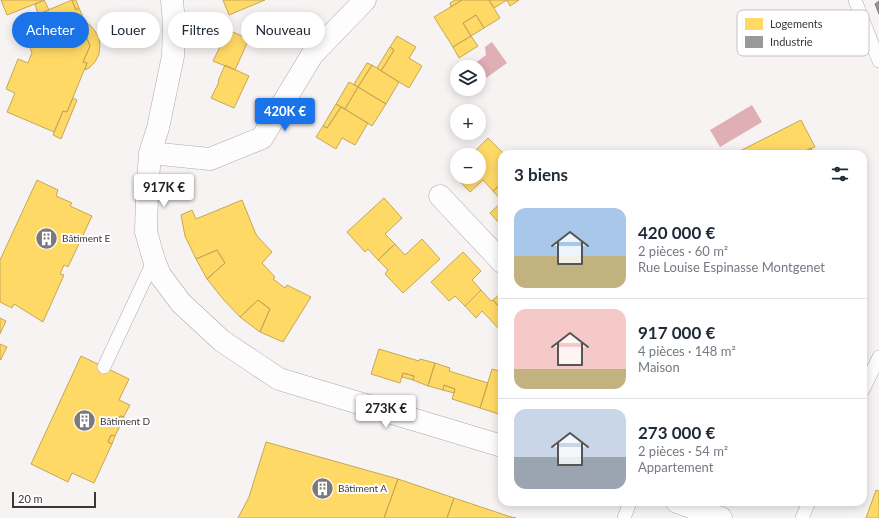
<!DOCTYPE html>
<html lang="fr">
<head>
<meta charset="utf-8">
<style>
  :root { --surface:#fff; --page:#f2f2f3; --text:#1f2937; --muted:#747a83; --line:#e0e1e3; --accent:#1a73e8 }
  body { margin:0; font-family:Lato,sans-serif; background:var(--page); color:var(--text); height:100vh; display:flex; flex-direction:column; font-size:15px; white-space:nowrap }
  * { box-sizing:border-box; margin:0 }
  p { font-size:13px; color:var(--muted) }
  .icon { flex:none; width:22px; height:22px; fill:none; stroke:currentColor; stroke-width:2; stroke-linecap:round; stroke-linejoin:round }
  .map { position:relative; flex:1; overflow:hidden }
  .sheet { position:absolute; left:498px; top:150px; width:369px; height:356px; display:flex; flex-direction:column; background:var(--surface); border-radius:12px; box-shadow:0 2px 10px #0003 }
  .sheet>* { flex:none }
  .top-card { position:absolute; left:12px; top:12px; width:380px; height:36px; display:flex; gap:8px }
  .fabs { position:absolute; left:450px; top:60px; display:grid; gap:8px }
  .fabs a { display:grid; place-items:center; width:36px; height:36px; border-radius:50%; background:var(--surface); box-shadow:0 2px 10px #0003; font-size:20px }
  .scale { position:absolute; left:12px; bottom:10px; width:84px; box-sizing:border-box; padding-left:4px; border:2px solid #3a3737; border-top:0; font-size:11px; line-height:14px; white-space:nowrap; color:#3a3737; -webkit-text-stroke:3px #fff; paint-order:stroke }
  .price { position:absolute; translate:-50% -34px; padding:0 9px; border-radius:4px; background:#fff; color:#222; font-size:13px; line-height:26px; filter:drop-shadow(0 1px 2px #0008) }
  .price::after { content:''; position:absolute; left:50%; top:24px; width:12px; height:9px; margin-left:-6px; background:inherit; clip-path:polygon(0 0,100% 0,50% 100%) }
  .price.selected { background:var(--accent); color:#fff }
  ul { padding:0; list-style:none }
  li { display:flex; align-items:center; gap:12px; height:100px; padding:0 16px }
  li+li { border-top:1px solid var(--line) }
  li span { display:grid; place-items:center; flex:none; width:112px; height:80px; border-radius:12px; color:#555 }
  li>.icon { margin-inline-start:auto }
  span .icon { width:48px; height:48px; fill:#fffc; stroke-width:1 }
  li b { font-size:17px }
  h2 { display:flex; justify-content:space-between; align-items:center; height:48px; padding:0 16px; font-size:17px }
  .tag { padding:0 14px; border-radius:18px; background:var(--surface); box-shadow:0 2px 10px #0003; font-size:14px; line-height:36px }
  .tag.selected { background:var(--accent); color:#fff }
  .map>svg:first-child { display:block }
</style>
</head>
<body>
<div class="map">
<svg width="879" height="518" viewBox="0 0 879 518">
  <rect width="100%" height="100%" fill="#f7f3f3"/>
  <!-- water -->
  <path fill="#e0aeb5" d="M492,42L507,63L479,83V67H470L486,55L485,47Z
    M752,105L762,122L720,147L710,130Z"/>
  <!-- homes -->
  <path fill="#ffd966" stroke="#c4a858" d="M1,0H45L7,15Z
    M44,0L49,10L38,14L35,4Z
    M72,0L76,10L79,8L88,29L84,31L90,46L83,62L87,63L67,112L63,111L54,132L7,112L15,93L6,89L18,59L28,63L32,53L28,42L24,44L15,24Z
    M72,0H76L79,8L76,10Z
    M223,0H265L229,15Z
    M455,0H462L451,7L450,3Z
    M462,0H489L500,18L484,28L476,15L463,23L471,36L453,47L434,17Z
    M489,0H507L494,8Z
    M507,0H519L510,6Z
    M476,15L484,28L471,36L463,23Z
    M85,22L90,25L95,31L99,38L100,46L99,54L95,62L89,68L85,70L87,63L83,62L90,46L84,31L88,29Z
    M228,30L249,39L235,70L213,61Z
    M397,36L416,47L409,58L422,66L409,88L381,71L394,50L390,47Z
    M471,36L478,46L459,58L453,47Z
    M390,47L394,50L381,71L377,68Z
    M367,63L372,65L358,87L354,84Z
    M225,65L249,76L234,108L211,98L219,82L218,81Z
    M372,65L399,82L386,104L358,87Z
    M349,82L358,87L345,109L336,104Z
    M358,87L386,104L372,126L345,109Z
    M73,98L77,100L61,139L53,135L63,111L67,112Z
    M336,104L341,107L327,128L323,126Z
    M341,107L368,123L355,145L342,138L336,149L316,137L323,126L327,128Z
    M801,120L815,147L799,154H739L738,152Z
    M488,138L504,154H502V162L500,165L502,167V183L493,191L483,180L470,192L452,173L457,168V177H479V155H471Z
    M811,148L813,154H799Z
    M37,180L58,190L56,196L72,203L70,206L92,216L68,267L64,265L60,274L64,275L43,322L14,304L12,308L0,302V260Z
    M502,183V201L493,191Z
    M384,198L402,218L385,234L395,244L378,260L368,249L365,252L347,232Z
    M242,200L255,232L257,236L272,252L262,263L275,277L273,279L285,288L287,285L311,297L283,342L260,332L270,309L258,300L240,317L223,299L207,279L225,263L217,250L196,259L185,236L181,215L192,210L196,219Z
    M502,202V226L490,213Z
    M422,239L440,259L403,293L385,274L388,270L378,260L395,244L405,255Z
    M217,250L225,263L207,279L196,259Z
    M463,252L481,271L472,280L481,290L465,306L455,296L449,301L431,282Z
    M481,290L491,301L493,300L501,309L502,308V332L482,311L476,318L465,306Z
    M501,293L502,294L501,309L493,300Z
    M258,300L270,309L260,332L240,317Z
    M0,318L6,321L0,334Z
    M0,344L7,347L1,359V360L0,359Z
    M379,349L419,361L420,359L435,363L428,386L413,380L414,376L403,373L400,383L371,374Z
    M81,356L129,379L119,400L130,405L124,416V417L120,416L116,424L120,426L115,436L111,435L108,442L112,444L94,483L72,473L68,482L31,464Z
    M435,363L450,368L449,371L488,383L480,408L452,399L455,389L444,385L443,390L428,386Z
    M492,369L502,372V415L480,408Z
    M403,373L414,376L413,380L402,377Z
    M444,385L455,389L454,393L443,390Z
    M120,416L124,417L120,426L116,424Z
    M111,435L115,436L112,444L108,442Z
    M266,442L398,479L384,518H238L249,497Z
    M398,479L454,498L447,518H384Z
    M876,490L879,491V518H866Z
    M454,498L511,517L516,518H447Z"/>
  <!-- industry -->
  <path fill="#999" stroke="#7c7c7c" d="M879,1V14L875,4Z"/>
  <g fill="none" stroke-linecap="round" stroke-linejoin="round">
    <defs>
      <path id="lane" d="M855,0L879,61
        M104,367L154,260
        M863,390L879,357
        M624,518L630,502
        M802,518L809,502"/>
      <path id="street" d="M172,0L174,23L173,56L158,128L150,153L147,195L146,232L154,260L160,275L181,303L222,341L279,379L502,446
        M150,153L210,159L262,138L312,55L365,0
        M440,196L502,262
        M677,502L721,518"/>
    </defs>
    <!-- lane casing -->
    <use href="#lane" stroke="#ada9aa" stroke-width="14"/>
    <!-- street casing -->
    <use href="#street" stroke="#ada9aa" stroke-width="23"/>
    <!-- lane -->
    <use href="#lane" stroke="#fefdfd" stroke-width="13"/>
    <!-- street -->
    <use href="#street" stroke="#fefdfd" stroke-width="22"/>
  </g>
  <!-- icons -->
  <defs>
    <symbol id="building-disc" viewBox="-11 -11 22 22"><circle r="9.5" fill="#7c7979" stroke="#fff"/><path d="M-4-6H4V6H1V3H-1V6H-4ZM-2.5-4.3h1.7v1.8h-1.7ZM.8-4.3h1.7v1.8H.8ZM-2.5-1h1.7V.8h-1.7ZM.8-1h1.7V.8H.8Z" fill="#fff"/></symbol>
  </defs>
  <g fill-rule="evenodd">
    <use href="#building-disc" x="34" y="226" width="25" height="25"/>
    <use href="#building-disc" x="72" y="408" width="25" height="25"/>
    <use href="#building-disc" x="310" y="476" width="25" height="25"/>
  </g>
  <g text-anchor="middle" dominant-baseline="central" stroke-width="4" stroke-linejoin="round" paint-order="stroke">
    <!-- poi labels -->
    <g font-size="10" fill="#3a3737" stroke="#fff" text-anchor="start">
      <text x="62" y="238">Bâtiment E</text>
      <text x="100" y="421">Bâtiment D</text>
      <text x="338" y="488">Bâtiment A</text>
    </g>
  </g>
  <!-- legend -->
  <rect x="737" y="10" width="132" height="46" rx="6" fill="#fff" stroke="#c4c3c3" stroke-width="1"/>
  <rect x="745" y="18" width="18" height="12" fill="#ffd966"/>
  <rect x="745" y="36" width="18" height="12" fill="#999"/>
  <g font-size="11" fill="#3a3737">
    <text x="770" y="28">Logements</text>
    <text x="770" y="46">Industrie</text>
  </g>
</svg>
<div class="fabs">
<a><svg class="icon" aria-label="layers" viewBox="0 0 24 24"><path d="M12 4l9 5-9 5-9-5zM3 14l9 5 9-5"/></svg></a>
<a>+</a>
<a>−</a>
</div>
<div class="scale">20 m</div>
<b class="price selected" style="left:285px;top:132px">420K €</b>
<b class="price" style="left:164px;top:208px">917K €</b>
<b class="price" style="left:386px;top:429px">273K €</b>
<div class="top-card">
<a class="tag selected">Acheter</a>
<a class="tag">Louer</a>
<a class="tag">Filtres</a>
<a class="tag">Nouveau</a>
</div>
<section class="sheet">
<h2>3 biens<svg class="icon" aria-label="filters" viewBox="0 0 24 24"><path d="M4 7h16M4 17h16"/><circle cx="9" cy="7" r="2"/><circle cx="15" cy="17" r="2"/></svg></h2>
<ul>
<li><span style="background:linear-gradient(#a9c7e8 60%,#c2b280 0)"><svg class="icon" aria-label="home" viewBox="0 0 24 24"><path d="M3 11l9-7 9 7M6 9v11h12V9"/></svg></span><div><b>420 000 €</b><p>2 pièces · 60 m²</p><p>Rue Louise Espinasse Montgenet</p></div></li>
<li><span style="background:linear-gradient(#f6c9c9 75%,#c2b280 0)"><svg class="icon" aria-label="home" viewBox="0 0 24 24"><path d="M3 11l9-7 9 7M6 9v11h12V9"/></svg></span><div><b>917 000 €</b><p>4 pièces · 148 m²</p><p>Maison</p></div></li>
<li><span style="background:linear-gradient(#c9d6e8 60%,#9aa5b1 0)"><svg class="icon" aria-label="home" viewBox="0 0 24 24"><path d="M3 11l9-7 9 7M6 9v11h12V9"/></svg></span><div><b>273 000 €</b><p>2 pièces · 54 m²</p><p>Appartement</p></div></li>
</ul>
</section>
</div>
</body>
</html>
